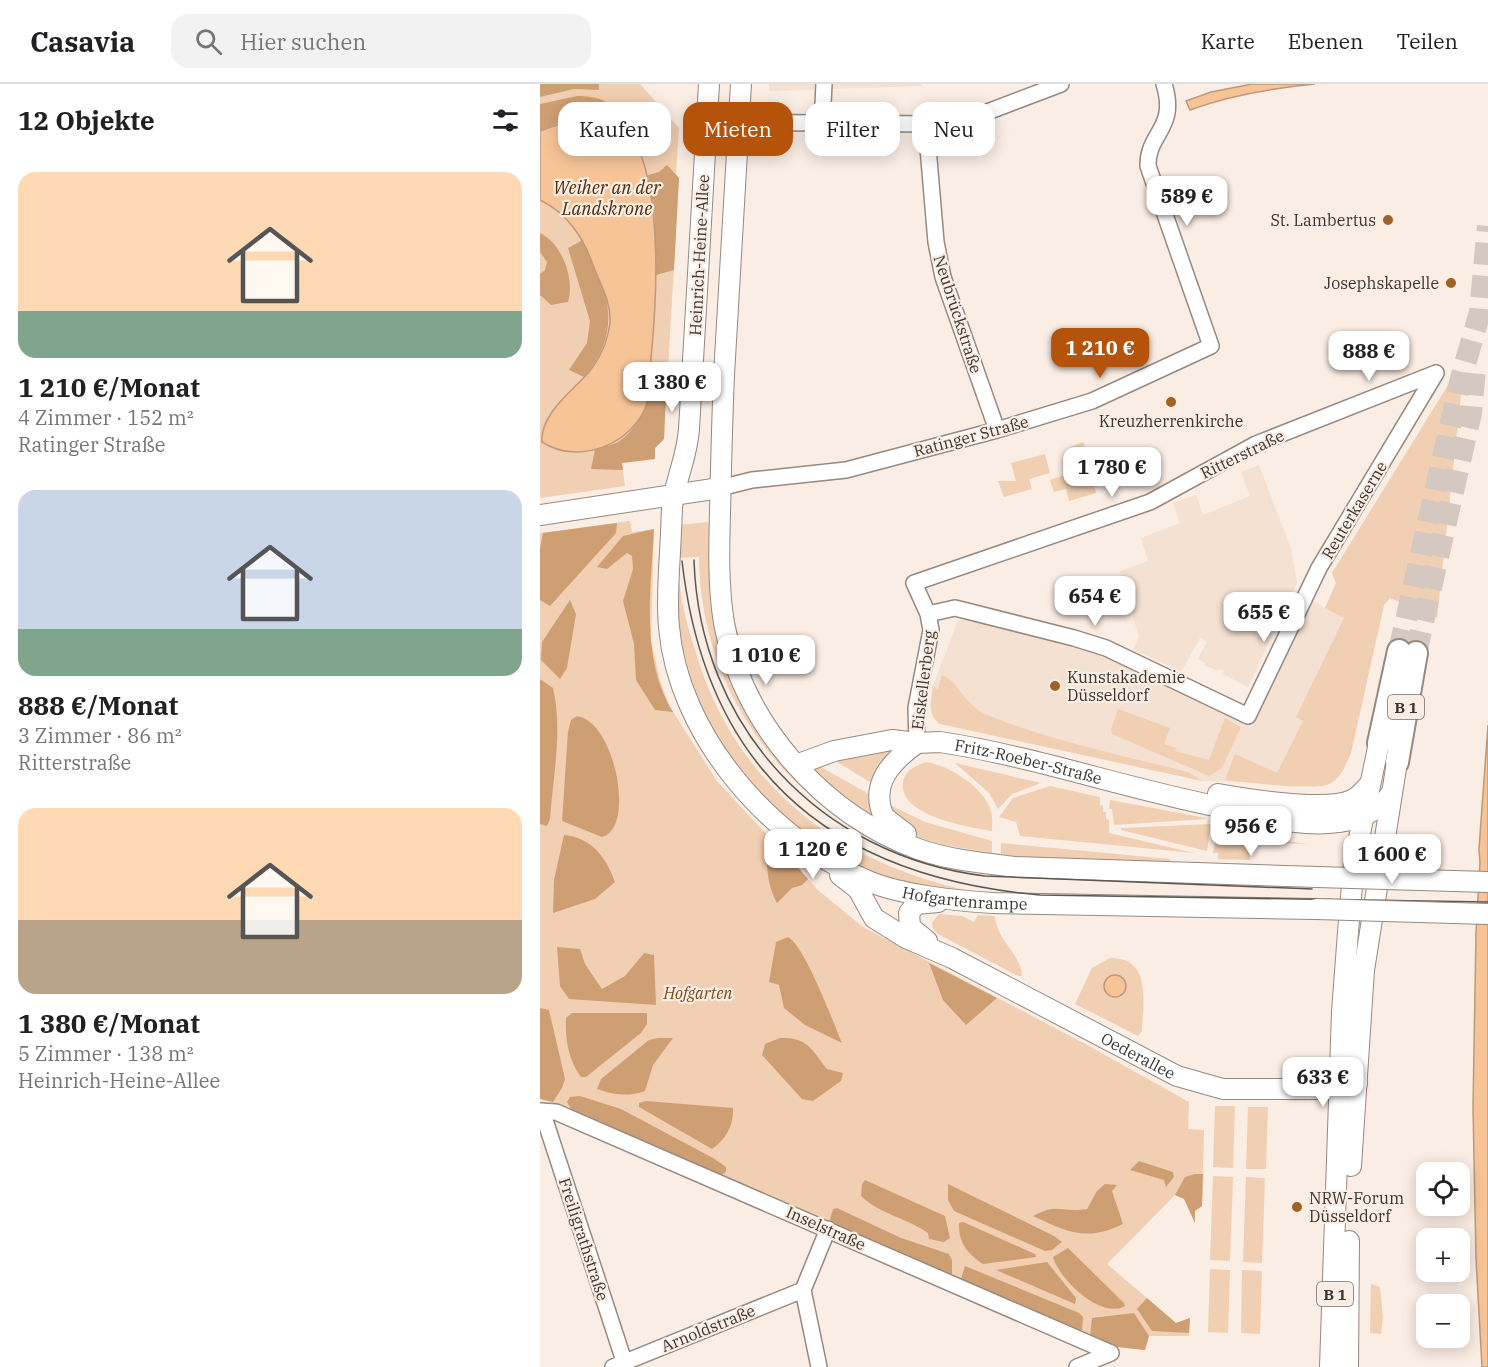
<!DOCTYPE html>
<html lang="de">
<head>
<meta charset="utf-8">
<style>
  :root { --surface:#fff; --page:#f2f2f2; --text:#202124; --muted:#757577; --line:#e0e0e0; --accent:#b45309 }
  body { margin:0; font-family:"IBM Plex Serif",serif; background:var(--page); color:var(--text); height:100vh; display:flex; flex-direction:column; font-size:22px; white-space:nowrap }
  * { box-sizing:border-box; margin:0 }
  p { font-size:20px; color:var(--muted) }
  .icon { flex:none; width:33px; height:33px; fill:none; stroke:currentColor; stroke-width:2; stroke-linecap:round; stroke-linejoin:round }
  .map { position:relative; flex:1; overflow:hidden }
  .panel { display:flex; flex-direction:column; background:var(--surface); width:540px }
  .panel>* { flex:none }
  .banner { position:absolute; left:18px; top:18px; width:570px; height:54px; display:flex; gap:12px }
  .fabs { position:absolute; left:876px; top:1078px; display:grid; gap:12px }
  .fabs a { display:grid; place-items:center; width:54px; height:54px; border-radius:12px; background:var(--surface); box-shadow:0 3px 15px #0003; font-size:30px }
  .price { position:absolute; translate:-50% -51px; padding:0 14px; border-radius:12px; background:#fff; color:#222; font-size:20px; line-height:39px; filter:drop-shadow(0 2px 3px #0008) }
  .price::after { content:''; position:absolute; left:50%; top:36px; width:18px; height:14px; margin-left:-9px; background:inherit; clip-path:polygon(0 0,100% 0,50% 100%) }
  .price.current { background:var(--accent); color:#fff }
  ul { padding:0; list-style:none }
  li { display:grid; align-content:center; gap:12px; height:318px; padding:0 18px }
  li span { display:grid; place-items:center; height:186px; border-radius:18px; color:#555 }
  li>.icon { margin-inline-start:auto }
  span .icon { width:108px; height:108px; fill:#fffc; stroke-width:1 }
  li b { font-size:26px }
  h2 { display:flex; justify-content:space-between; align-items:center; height:72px; padding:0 18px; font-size:26px }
  .chip { padding:0 21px; border-radius:18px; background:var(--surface); box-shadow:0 3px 15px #0003; font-size:21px; line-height:54px }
  .chip.current { background:var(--accent); color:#fff }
  header { display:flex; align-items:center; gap:36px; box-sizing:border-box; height:84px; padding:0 30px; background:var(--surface); border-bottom:2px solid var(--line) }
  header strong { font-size:28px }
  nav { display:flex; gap:33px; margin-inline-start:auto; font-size:21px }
  .search { width:420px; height:54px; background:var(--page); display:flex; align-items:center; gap:15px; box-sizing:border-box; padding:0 21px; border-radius:18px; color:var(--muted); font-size:22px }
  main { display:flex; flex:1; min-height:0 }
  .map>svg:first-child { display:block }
</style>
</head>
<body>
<header>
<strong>Casavia</strong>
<div class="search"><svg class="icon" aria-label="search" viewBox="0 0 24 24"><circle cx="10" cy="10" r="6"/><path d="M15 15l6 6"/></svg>Hier suchen</div>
<nav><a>Karte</a><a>Ebenen</a><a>Teilen</a></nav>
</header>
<main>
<section class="panel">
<h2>12 Objekte<svg class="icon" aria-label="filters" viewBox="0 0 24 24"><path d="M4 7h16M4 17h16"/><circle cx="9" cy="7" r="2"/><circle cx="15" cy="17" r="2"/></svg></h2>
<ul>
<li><span style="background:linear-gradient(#ffd9b3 75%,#7fa58c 0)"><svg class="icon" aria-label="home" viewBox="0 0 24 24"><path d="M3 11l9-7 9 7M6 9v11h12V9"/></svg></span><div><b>1 210 €/Monat</b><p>4 Zimmer · 152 m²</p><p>Ratinger Straße</p></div></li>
<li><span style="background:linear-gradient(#c9d6e8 75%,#7fa58c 0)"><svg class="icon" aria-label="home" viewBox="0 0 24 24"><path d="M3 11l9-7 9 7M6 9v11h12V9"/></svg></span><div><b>888 €/Monat</b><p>3 Zimmer · 86 m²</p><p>Ritterstraße</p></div></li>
<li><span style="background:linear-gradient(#ffd9b3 60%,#b9a48a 0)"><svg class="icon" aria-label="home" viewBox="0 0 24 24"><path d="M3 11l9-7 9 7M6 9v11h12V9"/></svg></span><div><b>1 380 €/Monat</b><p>5 Zimmer · 138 m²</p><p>Heinrich-Heine-Allee</p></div></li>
</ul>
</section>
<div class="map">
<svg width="948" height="1283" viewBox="0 0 948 1283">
  <rect width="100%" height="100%" fill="#faede3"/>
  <!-- built -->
  <path fill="#f4e1d1" d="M229,0H382V2L229,7Z
    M719,381L751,465L757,499L708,603L683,590L684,587L679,585L678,587L664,581L665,579L658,575L667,558L660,554L641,588L593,565L599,553L580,487L608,477L601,454L640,439L633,419L641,416L656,411L663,431L710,412L701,388Z
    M796,499L844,521L803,686L788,700L660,697L391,621L392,604L418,536L464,540L564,569L709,637L771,516L786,524Z"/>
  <!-- green -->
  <path fill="#f1cfb2" d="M0,0H100L139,44L136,90L139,94L124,355L115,364V375L82,379L85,402L0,414Z
    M916,288L923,293L897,534L850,514L844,521L811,669C806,680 801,695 789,700C773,707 706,698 685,696L695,670L737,689L763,637L756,633L804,534L785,524L796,499L792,489Z
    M543,358L553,387L537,393L540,402L553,398L556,409L529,417L526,405L514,408L510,396L535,388L529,364Z
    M505,370L510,389L489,395L492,405L464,413L458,397H476L471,379Z
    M90,437L92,448L114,445L111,556L120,597L130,623L177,697L279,807L323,843L549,962L649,1018L648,1045L664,1046L662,1122L655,1127V1139L644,1115L635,1111L567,1180L636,1239L650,1234L649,1252H609L605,1266L577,1263L31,1025L0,1015V449Z
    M170,438L171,494L205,620L341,758C231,703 160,596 159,473L138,474C138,504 145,535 154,563C195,707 308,787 451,811L357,801L283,769L215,706L180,661L153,611L135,551L138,441Z
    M402,591C417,596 425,621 445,630C510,657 580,671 648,688L662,697L400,640C387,630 391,618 393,604L398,605Z
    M578,625L630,644L624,660L636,664L635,667L669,676L685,634L701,643L682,684L669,692L572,650L571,646Z
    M314,666L309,675L349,668L338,685L333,700L289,673Z
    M386,678C408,681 442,702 450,724C453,731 452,740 452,747C429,743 359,732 363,699C364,687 375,682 386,678Z
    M415,679L501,699L472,710L458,725L449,709Z
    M277,681L331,711L334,737L268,684Z
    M510,702L560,713V721L563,722V728H566V735L569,736V749L654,769L480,752L476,738L459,733L473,714Z
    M570,716L666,734V735L574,741L572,725H569Z
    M348,720L385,738L452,757V769C428,764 377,761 359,741C355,736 351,727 348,720Z
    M678,736L732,755L768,760L711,758L710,776L678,775V769H673Z
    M671,740L667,767L581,746V744Z
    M461,759L630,775V778L483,773L461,770Z
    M399,830L422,832L434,838L438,831L455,832C456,856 481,869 482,892H478L398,850L393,845L392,839Z
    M570,874C612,873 603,919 602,947L598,952L535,920L552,884Z
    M675,1022H695L693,1084L673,1083Z
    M708,1023H728L726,1085H706Z
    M673,1092L693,1093L690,1177L670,1176Z
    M706,1093L725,1094L722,1179L703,1178Z
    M670,1185L690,1186L688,1249L668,1248Z
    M702,1186L722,1187L720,1250L701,1249Z
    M831,1200L840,1203L843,1233L841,1250L830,1249Z"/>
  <!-- forest -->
  <path fill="#cf9f74" d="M0,0H59V6L34,5L0,13Z
    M37,12C55,12 76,17 82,35C84,41 88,42 87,48C59,15 34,32 0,47V20Z
    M59,40C71,41 81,50 75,61L45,70L32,65L35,53Z
    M127,81L139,94L134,186L116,191L114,126L108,91L119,88Z
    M0,149C22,159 35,195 28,218L11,221L0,211V190L5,186L7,178L0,168Z
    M43,156C68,206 84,246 44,293L29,286L47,259L50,237L28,164Z
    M108,302L126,305L124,355L115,364V375L82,379L83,386L51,385L55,365C62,362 71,362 78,358C96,347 108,322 108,302Z
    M77,439L76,449L10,522L0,516V465L3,449Z
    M114,445C111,505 100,574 133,628L115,626L96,596L94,560L83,517L93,485L92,472L87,469L67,485L57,483L83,452Z
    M30,516L36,530L27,584L20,595L1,576L2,558Z
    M0,595L13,604C23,646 13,692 10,735L7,742L0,740Z
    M37,632C75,637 96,745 62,753L22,737L28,648L31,636Z
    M24,751C52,754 66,773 75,798L55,815L13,829L14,796Z
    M234,756L268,795L262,801L252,804L237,819C227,801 225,778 229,757Z
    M248,853C265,862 293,938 302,959L265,941L244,924L239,901L229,898L236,858Z
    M17,863L40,865L45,880L62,905L85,892L104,869L114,871L116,921L29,915L20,902Z
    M389,879L451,911L457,914L426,941L403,916Z
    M0,924L9,926L25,995L22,1004L13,1018L0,1015Z
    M32,929H107V940L101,949L46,993H41C28,975 25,955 26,934Z
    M118,954H133L113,981L105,1007C88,1013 73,1011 57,1005L61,995L109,956Z
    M240,954C268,953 271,965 287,985L303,989L301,997L273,1017L262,1015L222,971L225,960Z
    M40,1012L81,1025L173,1074L186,1083V1088L181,1091L31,1025L27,1018L30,1013Z
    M106,1017L193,1024C194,1041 186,1056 172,1065L99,1023V1019Z
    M599,1077L633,1088L634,1093L626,1103L624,1096L590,1086Z
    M655,1090H663L662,1122L655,1127V1139L644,1115L635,1111L645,1093Z
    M325,1096L405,1132L410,1154L404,1158L389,1155L388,1149C367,1134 341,1131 321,1112L322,1100Z
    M408,1100L514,1152L522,1158L512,1166L505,1167L414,1127L408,1116Z
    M565,1100L577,1101L572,1107L583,1140C547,1158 527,1148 493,1132C518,1118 521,1129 547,1125L557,1107Z
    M297,1124L361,1154L409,1170L412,1176V1191L289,1138L293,1125Z
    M423,1138L495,1170L496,1173L443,1180C428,1170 418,1159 419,1139Z
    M528,1164L584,1219L585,1222C561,1236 519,1195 513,1173Z
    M507,1178L536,1214L535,1220L456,1186Z
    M425,1182L539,1229L543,1233L542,1248L421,1195Z
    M607,1214L636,1239L650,1234L649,1249L612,1247L597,1225Z
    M594,1229L609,1252L605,1266L577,1263L550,1252L552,1234Z"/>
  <!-- water -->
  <path fill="#f7c498" stroke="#bf9979" stroke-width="1.5" fill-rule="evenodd" d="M712,0H775C733,4 690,11 650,26L646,17L671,8Z
    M48,29C133,21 116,224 111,274C110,288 111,306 107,319C94,360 39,382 2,358C0,329 34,306 49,288C60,274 68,256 70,238C71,217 60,200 53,181C43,153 28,130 0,116V47ZM59,40L70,43L77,53L75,61L45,70L33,66L31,61L35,53Z
    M948,641V1283H942L936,1175L933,1024L936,848L940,779L939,765Z
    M564 902a11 11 0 1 1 22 0a11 11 0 1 1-22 0Z"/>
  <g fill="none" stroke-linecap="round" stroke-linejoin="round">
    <!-- highway-tunnel -->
    <path stroke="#d4c8c0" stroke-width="22" stroke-dasharray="22 11" stroke-linecap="butt" d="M859,567L921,294L940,228L948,142
      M876,569L931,329L935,286"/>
    <defs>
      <path id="minor" d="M167,38L392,40L442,30L521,0
        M282,40L284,0
        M386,40L396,158L403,193L457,346
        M180,404L212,396L306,386L457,346L552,317L671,262L608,82C607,49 638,45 624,0
        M388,530L415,524L534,554L566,564L708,632L779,484L896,289
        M377,659L376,624L391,546L388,530L374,499L610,418L716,360L896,289
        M0,1027L16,1028L571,1269
        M2,1027L86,1283
        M73,1283L263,1206
        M279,1283L263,1206L288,1145
        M537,1283L571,1269"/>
      <g id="major">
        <path id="s1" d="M169,0L149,345C147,371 139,387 134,411C131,422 132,435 131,447C130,479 126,511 129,543C138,651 230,756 328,797C361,811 417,817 453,819L776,825"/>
        <path d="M201,0C195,97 190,194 184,291C182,337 181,383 180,429C179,466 178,502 184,539C203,640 282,730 378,765C409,776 443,779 476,783L777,793"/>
        <path d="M0,431L180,404"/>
        <path id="s2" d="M256,681L294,667L352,656L377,659L400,658C498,673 593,707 690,725C724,732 763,744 799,738C821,735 840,727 852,708"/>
        <path d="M678,710C706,715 787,728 812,716C819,713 824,706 829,701"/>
        <path d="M366,750L344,733C329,700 352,677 377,659"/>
        <path id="s3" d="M300,791L318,805L334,834L366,854L412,874L637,992L683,1005H801L812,1004L817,999"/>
        <path d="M387,857L370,843L369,829L376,820L398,818"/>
        <path d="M811,1082L824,886L857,678"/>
        <path d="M790,1283L802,928L808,848L814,778L839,659"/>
        <path d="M808,1283L809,1157"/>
      </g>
      <path id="highway" d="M839,659L859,567
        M857,678L876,569"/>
    </defs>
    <!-- minor casing -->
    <use href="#minor" stroke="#958980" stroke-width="18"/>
    <!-- major casing -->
    <use href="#major" stroke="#958980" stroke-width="22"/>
    <!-- highway casing -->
    <use href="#highway" stroke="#958980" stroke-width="26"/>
    <!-- minor -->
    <use href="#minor" stroke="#fff" stroke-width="15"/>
    <!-- major -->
    <use href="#major" stroke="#fff" stroke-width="20"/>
    <!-- highway -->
    <use href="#highway" stroke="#fff" stroke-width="22"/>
    <!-- tram -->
    <path stroke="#5d5752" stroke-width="1.5" d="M154,476C159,642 280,772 445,792L772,805
      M142,477C166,688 293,793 500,811L948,818"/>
    <defs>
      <path id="major-bridge" d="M777,793L948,798
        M776,825L948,830"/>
    </defs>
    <!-- major-bridge casing -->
    <use href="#major-bridge" stroke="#958980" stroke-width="22" stroke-linecap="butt"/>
    <!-- major-bridge -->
    <use href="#major-bridge" stroke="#fff" stroke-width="20"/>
  </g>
  <!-- markers -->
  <g fill="#9f6325" stroke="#faede3" stroke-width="2">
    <circle cx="848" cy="136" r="6"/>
    <circle cx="911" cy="199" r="6"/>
    <circle cx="631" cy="318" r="6"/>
    <circle cx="515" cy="602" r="6"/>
    <circle cx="757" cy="1123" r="6"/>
  </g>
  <g text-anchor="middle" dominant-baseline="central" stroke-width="4.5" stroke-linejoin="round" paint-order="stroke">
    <!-- shield labels -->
    <g fill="#faede3" stroke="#746d67" stroke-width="1.5">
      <rect x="848" y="611" width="36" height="24" rx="4.5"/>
      <rect x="777" y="1198" width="36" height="24" rx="4.5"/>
    </g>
    <g font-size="15" font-weight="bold" fill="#3b3632">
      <text x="866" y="623">B 1</text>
      <text x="795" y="1210">B 1</text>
    </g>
    <!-- poi labels -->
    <g font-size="16" fill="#3b3632" stroke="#faede3" text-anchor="end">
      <text x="836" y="136">St. Lambertus</text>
      <text x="899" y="199">Josephskapelle</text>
      <text x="631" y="337" text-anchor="middle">Kreuzherrenkirche</text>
      <text x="527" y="593" text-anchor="start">Kunstakademie<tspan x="527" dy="18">Düsseldorf</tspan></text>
      <text x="769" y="1114" text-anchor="start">NRW-Forum<tspan x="769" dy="18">Düsseldorf</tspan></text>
    </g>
    <!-- street labels -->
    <g font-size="16" fill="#3b3632" stroke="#faede3">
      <text transform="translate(159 171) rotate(-87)">Heinrich-Heine-Allee</text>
      <text transform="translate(418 230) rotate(72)">Neubrückstraße</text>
      <text transform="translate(431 352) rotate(-15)">Ratinger Straße</text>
      <text transform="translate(702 370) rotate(-26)">Ritterstraße</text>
      <text transform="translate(814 426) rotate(-59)">Reuterkaserne</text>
      <text transform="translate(383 596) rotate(-83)">Eiskellerberg</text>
      <text stroke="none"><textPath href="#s2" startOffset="238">Fritz-Roeber-Straße</textPath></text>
      <text stroke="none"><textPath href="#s1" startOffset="982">Hofgartenrampe</textPath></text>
      <text stroke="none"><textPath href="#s3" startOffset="354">Oederallee</textPath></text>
      <text transform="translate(286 1144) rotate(24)">Inselstraße</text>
      <text transform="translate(44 1155) rotate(72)">Freiligrathstraße</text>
      <text transform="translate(168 1244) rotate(-22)">Arnoldstraße</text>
    </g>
    <!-- park labels -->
    <g font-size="16" font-style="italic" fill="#7a4a19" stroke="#faede3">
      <text x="158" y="909">Hofgarten</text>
    </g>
    <!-- water labels -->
    <g font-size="18" font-style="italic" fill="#4e2d0a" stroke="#faede3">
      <text x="67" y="103">Weiher an der<tspan x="67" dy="21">Landskrone</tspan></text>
    </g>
  </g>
</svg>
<div class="fabs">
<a><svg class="icon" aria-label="locate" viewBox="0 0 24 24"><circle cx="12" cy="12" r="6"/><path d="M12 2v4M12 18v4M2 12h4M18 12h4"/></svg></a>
<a>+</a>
<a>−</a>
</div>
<b class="price" style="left:647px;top:143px">589 €</b>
<b class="price current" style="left:560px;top:295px">1 210 €</b>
<b class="price" style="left:829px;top:298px">888 €</b>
<b class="price" style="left:132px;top:329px">1 380 €</b>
<b class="price" style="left:572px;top:414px">1 780 €</b>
<b class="price" style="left:555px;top:543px">654 €</b>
<b class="price" style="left:724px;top:559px">655 €</b>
<b class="price" style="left:226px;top:602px">1 010 €</b>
<b class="price" style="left:711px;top:773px">956 €</b>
<b class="price" style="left:273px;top:796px">1 120 €</b>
<b class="price" style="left:852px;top:801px">1 600 €</b>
<b class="price" style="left:783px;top:1024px">633 €</b>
<div class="banner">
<a class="chip">Kaufen</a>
<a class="chip current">Mieten</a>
<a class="chip">Filter</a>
<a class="chip">Neu</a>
</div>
</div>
</main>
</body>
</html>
